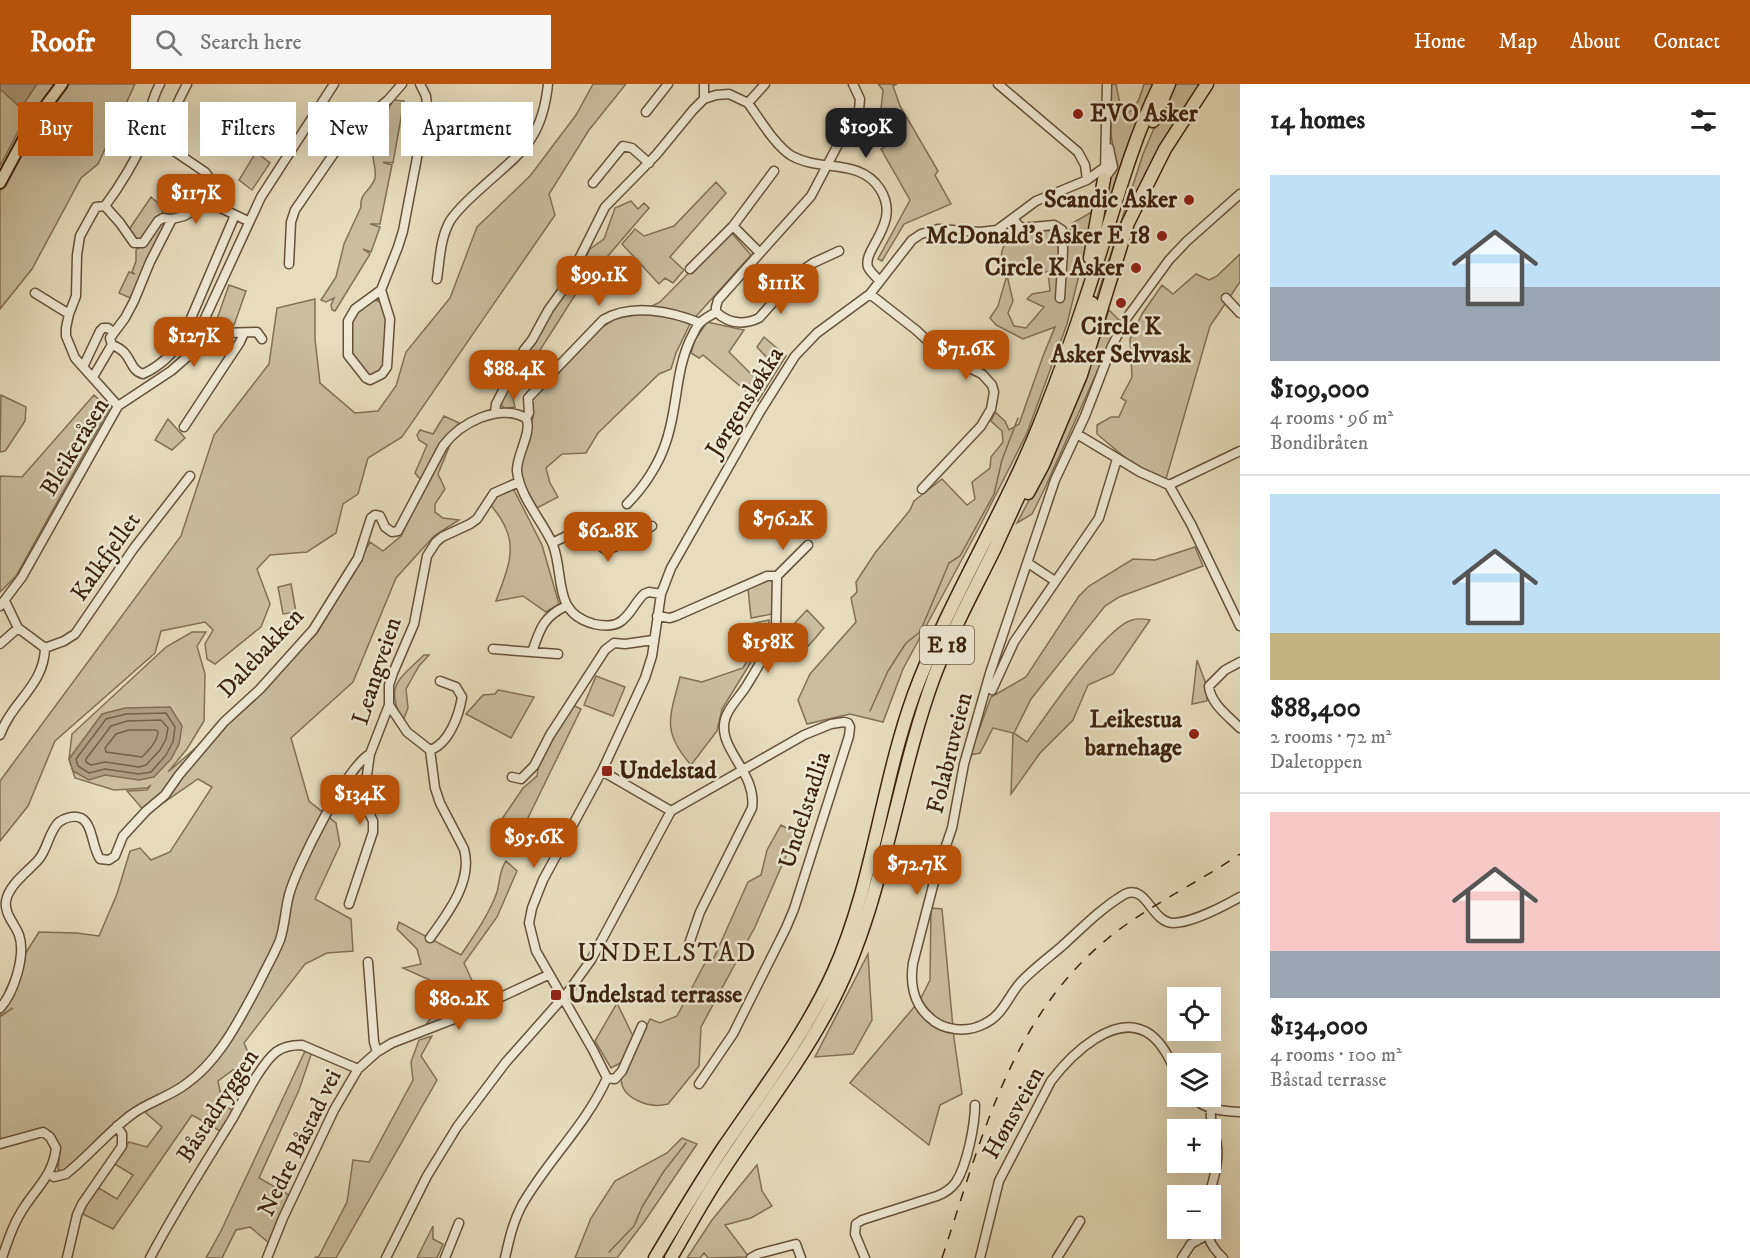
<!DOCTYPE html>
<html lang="en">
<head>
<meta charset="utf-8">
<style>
  :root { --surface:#fff; --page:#f6f6f6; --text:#222; --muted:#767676; --line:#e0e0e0; --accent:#b45309 }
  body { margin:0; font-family:"IM FELL DW Pica",serif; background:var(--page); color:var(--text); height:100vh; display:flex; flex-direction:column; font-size:22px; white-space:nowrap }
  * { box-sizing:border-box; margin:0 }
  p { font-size:20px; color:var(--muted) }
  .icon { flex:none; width:33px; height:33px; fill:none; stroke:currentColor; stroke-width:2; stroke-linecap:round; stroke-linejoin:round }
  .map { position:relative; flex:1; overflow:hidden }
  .drawer { display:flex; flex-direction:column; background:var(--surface); width:510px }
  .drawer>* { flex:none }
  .guide { position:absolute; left:18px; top:18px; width:570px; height:54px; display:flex; gap:12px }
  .tools { position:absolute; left:1167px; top:903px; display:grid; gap:12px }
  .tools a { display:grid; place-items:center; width:54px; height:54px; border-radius:0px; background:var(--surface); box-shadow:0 6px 24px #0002; font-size:30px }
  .price { position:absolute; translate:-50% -51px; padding:0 14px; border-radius:12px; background:var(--accent); color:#fff; font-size:20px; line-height:39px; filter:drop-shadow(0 2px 3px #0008) }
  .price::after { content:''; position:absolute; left:50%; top:36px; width:18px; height:14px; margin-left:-9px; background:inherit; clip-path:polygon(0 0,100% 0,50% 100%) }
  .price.selected { background:#222; color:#fff }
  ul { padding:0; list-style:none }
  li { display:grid; align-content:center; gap:12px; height:318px; padding:0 30px }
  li+li { border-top:2px solid var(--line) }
  li span { display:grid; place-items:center; height:186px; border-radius:0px; color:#555 }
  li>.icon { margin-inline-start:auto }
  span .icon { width:108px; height:108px; fill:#fffc; stroke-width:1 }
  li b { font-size:26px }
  h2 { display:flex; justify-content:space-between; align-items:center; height:72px; padding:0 30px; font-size:26px }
  .tag { padding:0 21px; border-radius:0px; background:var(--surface); box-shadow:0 6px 24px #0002; font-size:21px; line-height:54px }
  .tag.selected { background:var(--accent); color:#fff }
  header { display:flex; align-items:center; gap:36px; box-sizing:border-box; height:84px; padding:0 30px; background:var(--accent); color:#fff }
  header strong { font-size:28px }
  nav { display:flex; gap:33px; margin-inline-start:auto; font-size:21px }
  .search { width:420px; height:54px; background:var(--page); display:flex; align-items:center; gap:15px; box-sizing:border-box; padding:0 21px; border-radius:0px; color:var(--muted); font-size:22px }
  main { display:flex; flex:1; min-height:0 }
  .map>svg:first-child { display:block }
</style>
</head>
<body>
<header>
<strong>Roofr</strong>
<div class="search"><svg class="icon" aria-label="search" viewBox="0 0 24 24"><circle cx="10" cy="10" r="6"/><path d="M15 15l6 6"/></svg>Search here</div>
<nav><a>Home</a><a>Map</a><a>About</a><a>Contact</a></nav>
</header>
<main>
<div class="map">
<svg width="1240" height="1174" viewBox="0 0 1240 1174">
  <rect width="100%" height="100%" fill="#e7ddbe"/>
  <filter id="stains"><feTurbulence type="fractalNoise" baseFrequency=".00333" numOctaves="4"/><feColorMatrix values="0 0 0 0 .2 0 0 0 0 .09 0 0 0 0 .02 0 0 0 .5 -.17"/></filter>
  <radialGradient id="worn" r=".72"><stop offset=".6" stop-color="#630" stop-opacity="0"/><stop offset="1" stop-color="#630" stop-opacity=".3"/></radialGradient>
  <!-- green -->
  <path fill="#cabda0" stroke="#837056" stroke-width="1.5" d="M0,0H135L98,80L81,94L32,185L0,225V106L31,46L22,40L0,82Z
    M593,0H626L589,46L549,110L555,131L402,353L368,374L358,410L343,420L336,449L307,468L270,471L257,485L270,520L261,543L215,580L207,575L205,560L213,546L205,538L161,547L155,569L55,657L28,722L0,757V697L181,452L214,351L269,280L277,224L315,215V255L320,299L355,329L378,327L396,302L406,268L450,214L477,143L530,92L576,31Z
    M878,0H897L893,2L900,22L938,87L935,91L951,120L904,140L882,177L878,175L910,116L881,65L904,52L881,25L883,6Z
    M1111,0H1116L1121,25L1127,29C1137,25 1141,10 1144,0H1154L1126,66L1105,130L1103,132L1108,95L1114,89L1116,83L1111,50Z
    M1173,0H1202L1153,78L1063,318L1143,70Z
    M393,16L404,17L393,79L384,78V79L392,81L380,140H370L380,143L371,168L363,165L370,170L335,227L332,226L331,221L334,214L326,218L321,216L336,193L344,160L361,123C359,109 372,106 375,94C377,85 371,74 373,65C376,48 386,31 393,16Z
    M256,68L270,79L252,106L239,96Z
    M716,98L726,109L670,173L684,186L673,199L665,194L659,200L622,160L635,145L644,152L674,142Z
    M151,113L159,120L163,129L146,152L138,157L128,147Z
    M631,117L638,125L644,119L649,124L577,208L512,310L515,323L504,324L500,319L530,264L536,258L555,222L570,204L590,165L604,155L615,124Z
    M1095,126L1067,240L1027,349L981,440L903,585L883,638L850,630L807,640L798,616L810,590L856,538L851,514L857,508L856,498L875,469L910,426L914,417L942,395L967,421L975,415L972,398L990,384L991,373L1003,358L1002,347L991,337L995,328L1005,337L1009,346L1019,340L1043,272L1055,243L1023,255L996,241L990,234L998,222L1007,191L1013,217L1008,229L1014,242L1026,244L1044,223L1027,215L1032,210L1050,207L1048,188C1033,188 997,192 1002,167C1003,162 1008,155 1010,149L1023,145L1051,147L1059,159L1068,158L1071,140Z
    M167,136L130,214L119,209L129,188L135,190L132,188L136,177V166C147,157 153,141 167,136Z
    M730,147L751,171L691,238L676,269L671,285L659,290L598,349L586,369L562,370L546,384L550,399L558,413L537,424L519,393V378L533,333L531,312L599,245L617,234L635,231L660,218Z
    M1240,170V198L1210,242L1166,395L1134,381L1097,350V341L1111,333H1119L1126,317L1121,314L1132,293L1130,255L1142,230L1162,201L1173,210L1196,190L1209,196L1217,192Z
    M229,201L246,207L234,241L217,235Z
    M371,215L381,218L386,223L385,281L381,286L369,293L351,272C351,243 346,234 371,215Z
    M1109,226L1119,236V239L1044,406L1032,430L1017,439L1038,399L1090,282Z
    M707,238L744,246L729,268L755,294L770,277L757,263L764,253L786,272L758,317L703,271L699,274L691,269L695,256Z
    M1,311L26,323L25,337L8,363L5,367L0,368Z
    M94,311L109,325L16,492L0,508V394L1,392L22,393Z
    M444,332L459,339L438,390L445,405L435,420V428L443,434L459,436L434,452L396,494L353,598L291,654L309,717L336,739L340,761L315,815L351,835L353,867L327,869L305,880L244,959L254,982L233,986L218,997L223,1021L234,1027L222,1048L192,1031L113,1145L79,1128L97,1103L117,1115L133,1091L113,1079L129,1058L147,1063L162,1043L140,1024L122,1033L64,1089L58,1085L60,1065L53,1051L37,1045L0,1056V933L13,924L0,932C0,905 25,871 39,848L77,849L99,852L117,810L130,767L140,764L151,776L170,768L212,703L198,695L147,730L127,707L147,706L151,701L147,704L114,706L75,694L69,675L72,650L166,563L192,548H206L197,562L205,590L204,637L187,665L168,688L260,608L317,549L370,458L383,467L401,452L425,401L415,389L427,361L419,356L417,351L420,346L433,350Z
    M168,335L185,354L172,366L155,356Z
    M514,406L542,461L559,520L546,528L523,512L496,517C504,494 517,469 506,445C503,436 496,428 491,421L501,407Z
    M1195,463L1203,482L1119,513L1105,522L1031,615L1014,649L1027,658C1046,632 1105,543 1132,536C1138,534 1145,535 1150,536L1113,590L1088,601L1073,636L1040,669L1011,710L1013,649L993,644L980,669L970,671L991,613L1026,593L1079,512L1089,502L1133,475L1155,476Z
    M769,495L773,497L772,530L751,534L748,504Z
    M291,500L296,528L283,530L278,503Z
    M807,526L824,544C817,551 801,574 791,574C785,574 776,563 771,559L778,540L789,545Z
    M769,536L768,548L764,557L722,625L717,647L691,681C661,647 670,633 680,593L702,598L743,584L754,564L755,557L741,553L736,543Z
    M424,571H429L419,582L406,605L408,624L403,637C384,602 399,595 424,571Z
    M1197,576L1206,600L1207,617L1192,620Z
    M596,592L625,603L613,632L584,621Z
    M498,606L534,613L511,654L466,630L483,611L495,610Z
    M573,621L581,625L523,744L502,735L523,704L537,692L539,678Z
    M781,741L796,749L755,843L701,943L699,982L668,1020C650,1025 621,1015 621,994L650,935L660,939L677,932L706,877L712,878L748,798L761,791L767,766Z
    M506,777L517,787L497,833L464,879L482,918L425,942L449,909L443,902L403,884L421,880L417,865L397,845L399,838L461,871C473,853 490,829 497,808C500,797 499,787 506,777Z
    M931,824L942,825L954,954L962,1010L940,1021L929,1061L850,999L920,916L930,896Z
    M868,870L872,936L853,970L815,973Z
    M617,919L633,952L626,976L611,984L595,957Z
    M432,952L421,972L437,996L336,1174H314L319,1172L347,1118L353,1076L369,1078L413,996L411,978L419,956Z
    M306,965L312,968L299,1006L259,1094L291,1112L269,1159L250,1143L236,1146L222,1174H206L221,1147Z
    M682,1054L697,1060L644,1138L617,1174H575L591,1134L615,1097L667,1069Z
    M757,1081L762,1107L772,1122L751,1134L725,1141L749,1173L708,1174L704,1169L700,1174H687L712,1136Z
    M433,1142V1155L443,1160L437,1174H417Z"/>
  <!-- water -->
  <path fill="#ad9d82" stroke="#806c53" stroke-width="1.5" d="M0,0H37L21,24L0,5Z
    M170,623L182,642L179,660L171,675L154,693L139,696L105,691L89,696L73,687L69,675L102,630L125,624Z"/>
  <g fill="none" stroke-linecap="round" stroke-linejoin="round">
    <!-- shore -->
    <path stroke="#746048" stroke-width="1.5" d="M166,629L175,643L173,658L166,671L151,688L139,690L105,685L89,689L78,682L76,675L106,635L126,630Z
      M161,636L168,644L166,655L160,666L146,681L139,683L105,678L91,681L86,678V675L111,642L127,637Z
      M129,646H156L158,648C157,658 149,666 142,673L106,668L105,664L116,650Z"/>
    <!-- stream -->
    <path stroke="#806c53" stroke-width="1.5" d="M870,627L888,587L906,559L920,548L949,479L960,472L994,410L1002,376L1018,334
      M609,1168L634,1142L642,1123L664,1087L686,1059"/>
    <defs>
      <path id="minor" d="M160,0C150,17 150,34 144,53C139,72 117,106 105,122L120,139L134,159H143L158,137L163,134L172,135L184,132L208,118
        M704,0V15
        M998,0L1078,68L1085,81L1087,96
        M748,19L765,0
        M646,28L668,0
        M144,53L168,63L205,88L208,92V118L248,137
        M157,59L167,54L177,35L179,29L178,18L187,0
        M1105,86L1107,0
        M1104,95L1113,83L1109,64
        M593,99L623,62L632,64L649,79
        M1240,110L1187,157L1169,176L1126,235L1112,262L1085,332L1055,396L990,589L964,680L952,744L935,794L913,879C910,898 913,919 929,933C943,947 967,949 984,940C1003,931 1007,914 1020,899C1032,886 1048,874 1061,863C1081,845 1101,824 1125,810C1147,800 1151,838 1173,839C1191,839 1224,822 1240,813
        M105,122L96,123L80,152L77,171L76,212L69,230L66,244V252L75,274L118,322
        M1013,135L1021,144L1054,141L1062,146L1063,167L1060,214
        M733,142L774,87
        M760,169L811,112L842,53L859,26L860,15L853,0
        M289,180L291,138L295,126L348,49L388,16L402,0
        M437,195C440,175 440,155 450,137C457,126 468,116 478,107C518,70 542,59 548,0
        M381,206L390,235L387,283L382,290L370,296L366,294L348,271V237L355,225L381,206L398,163L403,147L427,21L426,12L420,0
        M35,209L69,230
        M870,210L916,246L944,272L982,290L992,301L994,308L991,325L981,342L922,405
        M1226,214L1240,229
        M716,228C729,240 744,241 759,234L800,188L813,179L839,167
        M202,242L219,249L257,248L262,255
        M112,261C134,269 127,285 143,290C160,282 174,269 183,253L235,131
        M83,283L100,247L103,244H108L113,248
        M93,293L110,264L112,261L110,254L125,234L134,217L150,178L172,135
        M495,329L496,320L524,266L532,256L549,225L565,203L605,123L656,71L693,26L704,15L716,11L729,10L748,19C759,34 776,63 792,72C821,88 860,74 880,105C902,139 862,165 868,183C870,188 876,193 880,197
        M184,343L240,258L244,249
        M1077,350L1140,388L1169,401L1191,440L1240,542
        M1169,401L1240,367
        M627,420C644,403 659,380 666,358C678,323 675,287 691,254C694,249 696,242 701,238C705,234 712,231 716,228V223L718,216L760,169L733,142L690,185
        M552,459L579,446L606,466L624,459L652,442
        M1028,479L1055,497
        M661,510L649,508L644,510C635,518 631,531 620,538C612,543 603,542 594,540C552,529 565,493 553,461C543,437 520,414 517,387C516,372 533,347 526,334L529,329L528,314L603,236C631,219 671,227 700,239
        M0,522L22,493L118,322L171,287L187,273L261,113L334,0
        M657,532L670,534L676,532L767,492H777
        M0,560L18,544
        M45,564L64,557L75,550L134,464L190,392
        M493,565L558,570
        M532,568C540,545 543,533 566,522
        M1240,578L1225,586L1209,602C1210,619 1228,632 1240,644
        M992,606L1014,558L1099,434L1117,375
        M389,621L407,648L430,666L435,704L440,719L464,765C473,797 448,829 430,854
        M0,651C12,617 44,602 45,564L18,544L5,517
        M430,666C449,660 459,631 462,613L456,603L440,597
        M512,693L521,695L534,682L550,651L605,566L614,559L625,560L653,556
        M671,727L804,651L831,640L844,638L848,639L850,643L849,652L794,825L786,844L733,950L699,1000
        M349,820L373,748V737L365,720L364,712L370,670L389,621V601L393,589L414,540L427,472L436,458L442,453L470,440L477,435L494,409L519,398
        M689,860L700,828L752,724C757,691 722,668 724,641C725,626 740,613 747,601C757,585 767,568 773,551L776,542L777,492L808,461
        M368,878L374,958L377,968
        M0,924C14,909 26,871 19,851C15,840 4,830 6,817C9,800 29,787 39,775C48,764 49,747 59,738C65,734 74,731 81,734C93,740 92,764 100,775L109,776L115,772L123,752L146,727L165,711L179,691L224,638L260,605L313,546L358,474L371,434L375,431L380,432L385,443L392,448L398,447L443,362C460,339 498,319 526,334
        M607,994L593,966L536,867L529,839L532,824L543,796L602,687L645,594L652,572L661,510L671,484L761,326L795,272L817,249L870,210L912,156L921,150L938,145L980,148L997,146L1036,117L1087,96L1105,83
        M607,994L615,995L622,987L642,942
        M1191,1012C1205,1026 1221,1027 1240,1028
        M0,1060L43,1048L50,1053L56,1064C53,1090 39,1101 25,1122C14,1138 8,1156 2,1174
        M49,1090L54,1093L66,1090C89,1072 107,1049 131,1031C148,1018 169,1013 186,1000C220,976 239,936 258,901C265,886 274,871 280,856C285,841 285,826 289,811C296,784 347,682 370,670
        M1209,1112C1213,1096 1219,1080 1217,1063C1216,1050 1209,1039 1211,1025
        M1206,1144C1208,1157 1214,1166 1223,1174
        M67,1174L77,1131L82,1120L122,1062V1050L117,1042
        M150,1174C175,1126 205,1080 233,1034C243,1016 261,980 276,968C284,962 293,961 302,961L358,985
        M267,1174L283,1134L334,1026L358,985L377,968L392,959L454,935L548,891
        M386,1174L427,1092L457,1043L506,978L568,908L591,876L671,727L602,687
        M445,1174L459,1139
        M505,1174C509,1156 513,1138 522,1121C547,1077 586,1041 607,994
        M751,1174L758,1170L796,1160L801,1174
        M865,1174L855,1150L856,1140L862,1136L937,1112C945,1109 951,1105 956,1098C967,1081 975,1041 975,1021
        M980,1174L999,1097L1051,997C1070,972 1116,925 1151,951C1164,961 1171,978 1178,993
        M1057,1174L1080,1137
        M1182,1174L1191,1160L1207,1151"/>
      <path id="major" d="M0,99L30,43L62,0"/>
      <path id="highway" d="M1153,37L1169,0
        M1090,174L1104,95
        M1028,409L1043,381L1081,291L1128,139L1165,65L1207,0
        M655,1174C677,1137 699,1100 723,1064C762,1007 804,952 833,889C873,801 881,701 914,610C950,513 1007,425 1044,329C1059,291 1073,252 1086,213C1110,142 1127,68 1160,0
        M671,1174C683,1153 695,1131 708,1110C746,1047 794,990 829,924C884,821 894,702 934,593C951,548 974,507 995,464C1015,419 1037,375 1055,329C1069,293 1080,256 1092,219"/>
    </defs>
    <!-- minor casing -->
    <use href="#minor" stroke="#675139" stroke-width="11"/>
    <!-- major casing -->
    <use href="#major" stroke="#3c220d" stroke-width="14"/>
    <!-- highway casing -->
    <use href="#highway" stroke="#3c220d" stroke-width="15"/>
    <!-- minor -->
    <use href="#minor" stroke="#efe9d5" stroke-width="8"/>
    <!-- major -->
    <use href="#major" stroke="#e7ddbe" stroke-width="10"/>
    <!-- highway -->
    <use href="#highway" stroke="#e7ddbe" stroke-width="12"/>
    <!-- rail -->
    <path stroke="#3c220d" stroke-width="1.5" stroke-dasharray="10 10" stroke-linecap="butt" d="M942,1174C980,1060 1009,936 1106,856C1147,822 1196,800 1240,770"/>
  </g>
  <!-- markers -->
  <g fill="#8f2418" stroke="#efe9d5" stroke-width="2">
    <circle cx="1078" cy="30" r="6"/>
    <circle cx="1189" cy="116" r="6"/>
    <circle cx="1162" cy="152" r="6"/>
    <circle cx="1136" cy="184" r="6"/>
    <circle cx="1121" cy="219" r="6"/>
    <circle cx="1194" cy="650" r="6"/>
    <rect x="601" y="681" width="12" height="12" rx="3"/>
    <rect x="550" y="905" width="12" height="12" rx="3"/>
  </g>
  <g text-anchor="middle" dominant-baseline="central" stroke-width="5" stroke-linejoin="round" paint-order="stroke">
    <!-- shield labels -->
    <rect fill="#efe9d5" stroke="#725e49" stroke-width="1.5" x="920" y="542" width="54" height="38" rx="4.5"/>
    <g font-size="22" font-weight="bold" fill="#3c220d">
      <text x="947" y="561">E 18</text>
    </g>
    <!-- poi labels -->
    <g font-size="24" font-weight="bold" fill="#3c220d" stroke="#efe9d5" text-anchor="end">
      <text x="1090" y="30" text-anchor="start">EVO Asker</text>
      <text x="1177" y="116">Scandic Asker</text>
      <text x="1150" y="152">McDonald's Asker E 18</text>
      <text x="1124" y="184">Circle K Asker</text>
      <text x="1121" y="243" text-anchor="middle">Circle K<tspan x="1121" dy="28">Asker Selvvask</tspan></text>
      <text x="1182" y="636">Leikestua<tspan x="1182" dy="28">barnehage</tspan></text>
      <text x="619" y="687" text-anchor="start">Undelstad</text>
      <text x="568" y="911" text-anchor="start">Undelstad terrasse</text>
    </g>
    <!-- street labels -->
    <g font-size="24" fill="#3c220d" stroke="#efe9d5">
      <text transform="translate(745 318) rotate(-58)">Jørgensløkka</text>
      <text transform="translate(75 363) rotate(-59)">Bleikeråsen</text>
      <text transform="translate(106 473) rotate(-55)">Kalkfjellet</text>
      <text transform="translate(261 569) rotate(-47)">Dalebakken</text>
      <text transform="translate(377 587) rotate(-72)">Leangveien</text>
      <text transform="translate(950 669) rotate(-76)">Folabruveien</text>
      <text transform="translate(805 726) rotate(-72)">Undelstadlia</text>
      <text transform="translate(218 1022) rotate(-57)">Båstadryggen</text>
      <text transform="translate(1014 1029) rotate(-61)">Hønsveien</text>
      <text transform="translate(300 1059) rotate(-64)">Nedre Båstad vei</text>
    </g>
    <!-- neighbourhood labels -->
    <g font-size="26" letter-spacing="1.5" fill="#3c220d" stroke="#efe9d5">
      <text x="667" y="869">UNDELSTAD</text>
    </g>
  </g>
  <rect width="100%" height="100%" filter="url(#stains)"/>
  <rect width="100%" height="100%" fill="url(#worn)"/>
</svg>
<div class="tools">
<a><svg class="icon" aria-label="locate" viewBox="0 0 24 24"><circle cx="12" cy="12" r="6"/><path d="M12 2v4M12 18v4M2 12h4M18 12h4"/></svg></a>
<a><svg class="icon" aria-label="layers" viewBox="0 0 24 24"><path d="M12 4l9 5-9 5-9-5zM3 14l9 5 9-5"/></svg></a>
<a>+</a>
<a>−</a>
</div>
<b class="price selected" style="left:866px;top:75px">$109K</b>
<b class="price" style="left:196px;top:141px">$117K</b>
<b class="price" style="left:599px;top:223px">$99.1K</b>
<b class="price" style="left:781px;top:231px">$111K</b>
<b class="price" style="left:194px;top:284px">$127K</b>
<b class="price" style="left:966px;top:297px">$71.6K</b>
<b class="price" style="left:514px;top:317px">$88.4K</b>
<b class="price" style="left:783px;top:467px">$76.2K</b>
<b class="price" style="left:608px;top:479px">$62.8K</b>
<b class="price" style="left:768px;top:590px">$158K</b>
<b class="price" style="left:360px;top:742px">$134K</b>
<b class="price" style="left:534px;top:785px">$95.6K</b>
<b class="price" style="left:917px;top:812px">$72.7K</b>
<b class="price" style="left:459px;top:947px">$80.2K</b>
<div class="guide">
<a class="tag selected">Buy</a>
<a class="tag">Rent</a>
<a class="tag">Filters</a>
<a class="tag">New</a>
<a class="tag">Apartment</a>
</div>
</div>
<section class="drawer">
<h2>14 homes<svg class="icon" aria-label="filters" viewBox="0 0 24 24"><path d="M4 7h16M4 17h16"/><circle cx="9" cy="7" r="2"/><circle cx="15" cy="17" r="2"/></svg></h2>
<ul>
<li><span style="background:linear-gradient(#bfe0f5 60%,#9aa5b1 0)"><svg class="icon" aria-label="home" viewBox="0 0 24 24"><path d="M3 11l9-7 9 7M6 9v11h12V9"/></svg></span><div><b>$109,000</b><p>4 rooms · 96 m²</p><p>Bondibråten</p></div></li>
<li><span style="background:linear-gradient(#bfe0f5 75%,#c2b280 0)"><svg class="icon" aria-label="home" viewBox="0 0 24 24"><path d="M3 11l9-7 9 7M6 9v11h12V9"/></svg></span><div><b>$88,400</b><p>2 rooms · 72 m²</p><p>Daletoppen</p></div></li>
<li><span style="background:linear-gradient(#f6c9c9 75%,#9aa5b1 0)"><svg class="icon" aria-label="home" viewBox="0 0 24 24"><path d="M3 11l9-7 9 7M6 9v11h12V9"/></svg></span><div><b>$134,000</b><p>4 rooms · 100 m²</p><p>Båstad terrasse</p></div></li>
</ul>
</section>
</main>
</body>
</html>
